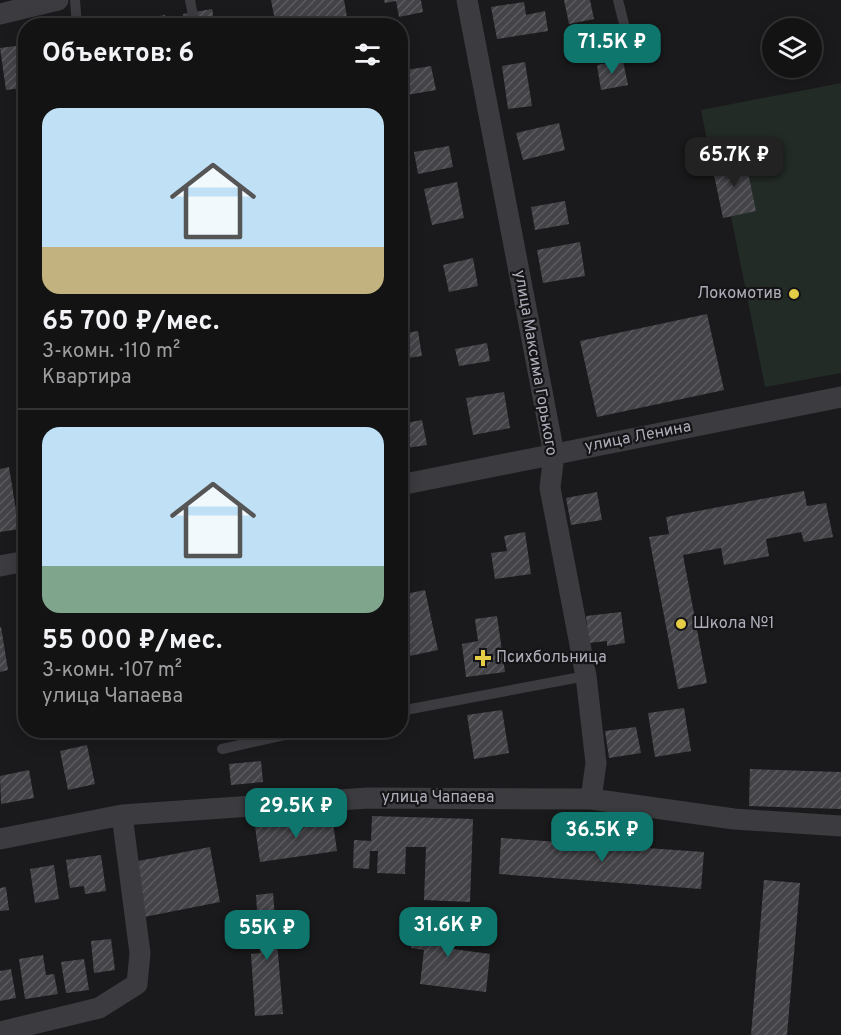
<!DOCTYPE html>
<html lang="ru">
<head>
<meta charset="utf-8">
<style>
  :root { --surface:#141314; --page:#212022; --text:#f1f3f6; --muted:#9d9ea0; --line:#333234; --accent:#0f766e }
  body { margin:0; font-family:Overpass,sans-serif; background:var(--page); color:var(--text); height:100vh; display:flex; flex-direction:column; font-size:22px; white-space:nowrap }
  * { box-sizing:border-box; margin:0 }
  p { font-size:20px; color:var(--muted) }
  .icon { flex:none; width:33px; height:33px; fill:none; stroke:currentColor; stroke-width:2; stroke-linecap:round; stroke-linejoin:round }
  .map { position:relative; flex:1; overflow:hidden }
  .sheet { position:absolute; left:18px; top:18px; width:390px; height:720px; display:flex; flex-direction:column; background:var(--surface); border-radius:24px; box-shadow:0 3px 15px #0003,0 0 0 2px var(--line) }
  .sheet>* { flex:none }
  .controls { position:absolute; left:762px; top:18px; display:grid; gap:12px }
  .controls a { display:grid; place-items:center; width:60px; height:60px; border-radius:50%; background:var(--surface); box-shadow:0 3px 15px #0003,0 0 0 2px var(--line); font-size:30px }
  .price { position:absolute; translate:-50% -51px; padding:0 14px; border-radius:12px; background:var(--accent); color:#fff; font-size:20px; line-height:39px; filter:drop-shadow(0 2px 3px #0008) }
  .price::after { content:''; position:absolute; left:50%; top:36px; width:18px; height:14px; margin-left:-9px; background:inherit; clip-path:polygon(0 0,100% 0,50% 100%) }
  .price.on { background:#222; color:#fff }
  ul { padding:0; list-style:none }
  li { display:grid; align-content:center; gap:12px; height:318px; padding:0 24px }
  li+li { border-top:2px solid var(--line) }
  li span { display:grid; place-items:center; height:186px; border-radius:18px; color:#555 }
  li>.icon { margin-inline-start:auto }
  span .icon { width:108px; height:108px; fill:#fffc; stroke-width:1 }
  li b { font-size:26px }
  h2 { display:flex; justify-content:space-between; align-items:center; height:72px; padding:0 24px; font-size:26px }
  .map>svg:first-child { display:block }
</style>
</head>
<body>
<div class="map">
<svg width="841" height="1035" viewBox="0 0 841 1035">
  <defs>
    <pattern id="building-hatch" width="6" height="6" patternUnits="userSpaceOnUse" patternTransform="scale(1.5)"><rect width="6" height="6" fill="#444348"/><path d="M-1 1l2-2M0 6l6-6M5 7l2-2" fill="none" stroke="#5c5c60"/></pattern>
  </defs>
  <rect width="100%" height="100%" fill="#1a191b"/>
  <!-- pitch -->
  <path fill="#232b26" d="M841,83V373L765,387L731,216L749,180L745,159L712,165L701,110Z"/>
  <!-- building -->
  <path fill="url(#building-hatch)" d="M271,0H344L348,23L335,26H276Z
    M384,0H421L423,12L399,17L396,1L385,3Z
    M564,0H590L594,19L569,24Z
    M524,2L526,15L545,11L548,31L497,39L491,7Z
    M212,9L215,26H185L183,14Z
    M165,15L167,26H139L138,20Z
    M23,45L26,60V74L19,75L21,88L6,90L0,48Z
    M623,61L628,85L601,90L597,65Z
    M525,62L532,106L508,109L502,66Z
    M431,66L436,90L401,96L400,71Z
    M559,123L565,150L523,160L516,133Z
    M449,146L453,167L418,174L414,152Z
    M745,158L756,211L723,218L712,165Z
    M457,182L464,218L432,225L424,189Z
    M565,201L569,224L535,230L531,207Z
    M580,242L585,276L543,283L537,250Z
    M473,258L478,286L449,292L443,265Z
    M707,314L724,390L597,417L580,341Z
    M418,331L422,356L400,359V334Z
    M487,343L490,361L459,366L455,349Z
    M504,392L510,428L473,435L466,398Z
    M422,420L427,445L400,449V424Z
    M26,438V471L22,472L16,440Z
    M9,467L19,529L0,532V469Z
    M804,491L807,506L826,503L833,537L804,542L801,532L766,539L769,556L724,565L721,548L683,555L707,683L678,689L649,537L669,534L666,517Z
    M597,492L602,520L571,525L566,498Z
    M525,532L531,574L495,579L491,553L507,551L504,536Z
    M425,590L438,650L400,658V595Z
    M621,612L625,643L607,646V641L589,643L586,616Z
    M497,616L505,672L466,677L462,644L478,641L475,619Z
    M0,627H1L8,670L0,672Z
    M684,708L691,751L655,757L648,713Z
    M502,710L509,753L474,759L467,715Z
    M636,727L641,753L609,758L605,731Z
    M87,745L95,784L68,790L60,751Z
    M261,761L263,782L231,785L229,764Z
    M750,769L841,772V809L749,806Z
    M29,770L34,798L1,804L0,776Z
    M332,816L337,851L260,862L255,827Z
    M372,816L473,819L470,902L424,900L426,847H406L405,874L377,873L378,851H370L369,869L353,868L354,840L371,841Z
    M501,838L704,852L701,889L499,874Z
    M210,847L220,902L139,918L128,863Z
    M101,855L106,891L85,894L84,886L70,888L66,860Z
    M54,865L59,899L35,903L30,869Z
    M764,880L800,883L787,1035H751Z
    M6,887L9,910L0,911V888Z
    M273,893L283,1014L255,1016L251,954L260,953L256,895Z
    M415,915L450,919L446,948L490,954L486,992L420,984L424,950L411,948Z
    M111,939L115,970L94,973L91,941Z
    M43,955L46,975L54,974L58,994L25,999L19,959Z
    M84,959L89,990L66,993L61,962Z
    M11,969L16,998L0,1001V971Z"/>
  <g fill="none" stroke-linecap="round" stroke-linejoin="round">
    <!-- lane -->
    <path stroke="#3b3b40" stroke-width="10" d="M75,0L77,26
      M190,0L195,26
      M618,0L628,40
      M400,711L586,676
      M222,749L307,730"/>
    <!-- street -->
    <path stroke="#3b3b40" stroke-width="21" d="M467,0L554,454L550,488L586,676L596,763L591,799
      M0,14L58,0
      M400,485L841,397
      M0,566L26,561
      M0,839L122,815L368,798L591,799L734,819L841,826
      M0,1032L99,1008L137,984L140,953L122,815"/>
  </g>
  <!-- markers -->
  <g fill="#e5cc47" stroke="#151416" stroke-width="2">
    <circle cx="794" cy="294" r="6"/>
    <circle cx="681" cy="624" r="6"/>
    <path d="M480 649h6v6h6v6h-6v6h-6v-6h-6v-6h6z"/>
  </g>
  <g text-anchor="middle" dominant-baseline="central" stroke-width="4.5" stroke-linejoin="round" paint-order="stroke">
    <!-- poi labels -->
    <g font-size="16" fill="#adaeba" stroke="#151416" text-anchor="start">
      <text x="782" y="294" text-anchor="end">Локомотив</text>
      <text x="693" y="624">Школа №1</text>
      <text x="496" y="658">Психбольница</text>
    </g>
    <!-- street labels -->
    <g font-size="16" fill="#adaeba" stroke="#151416">
      <text transform="translate(535 363) rotate(80)">улица Максима Горького</text>
      <text transform="translate(638 437) rotate(-11)">улица Ленина</text>
      <text x="438" y="798">улица Чапаева</text>
    </g>
  </g>
</svg>
<div class="controls">
<a><svg class="icon" aria-label="layers" viewBox="0 0 24 24"><path d="M12 4l9 5-9 5-9-5zM3 14l9 5 9-5"/></svg></a>
</div>
<b class="price" style="left:612px;top:75px">71.5K ₽</b>
<b class="price on" style="left:734px;top:188px">65.7K ₽</b>
<b class="price" style="left:296px;top:839px">29.5K ₽</b>
<b class="price" style="left:602px;top:863px">36.5K ₽</b>
<b class="price" style="left:448px;top:958px">31.6K ₽</b>
<b class="price" style="left:267px;top:961px">55K ₽</b>
<section class="sheet">
<h2>Объектов: 6<svg class="icon" aria-label="filters" viewBox="0 0 24 24"><path d="M4 7h16M4 17h16"/><circle cx="9" cy="7" r="2"/><circle cx="15" cy="17" r="2"/></svg></h2>
<ul>
<li><span style="background:linear-gradient(#bfe0f5 75%,#c2b280 0)"><svg class="icon" aria-label="home" viewBox="0 0 24 24"><path d="M3 11l9-7 9 7M6 9v11h12V9"/></svg></span><div><b>65 700 ₽/мес.</b><p>3-комн. · 110 m²</p><p>Квартира</p></div></li>
<li><span style="background:linear-gradient(#bfe0f5 75%,#7fa58c 0)"><svg class="icon" aria-label="home" viewBox="0 0 24 24"><path d="M3 11l9-7 9 7M6 9v11h12V9"/></svg></span><div><b>55 000 ₽/мес.</b><p>3-комн. · 107 m²</p><p>улица Чапаева</p></div></li>
</ul>
</section>
</div>
</body>
</html>
